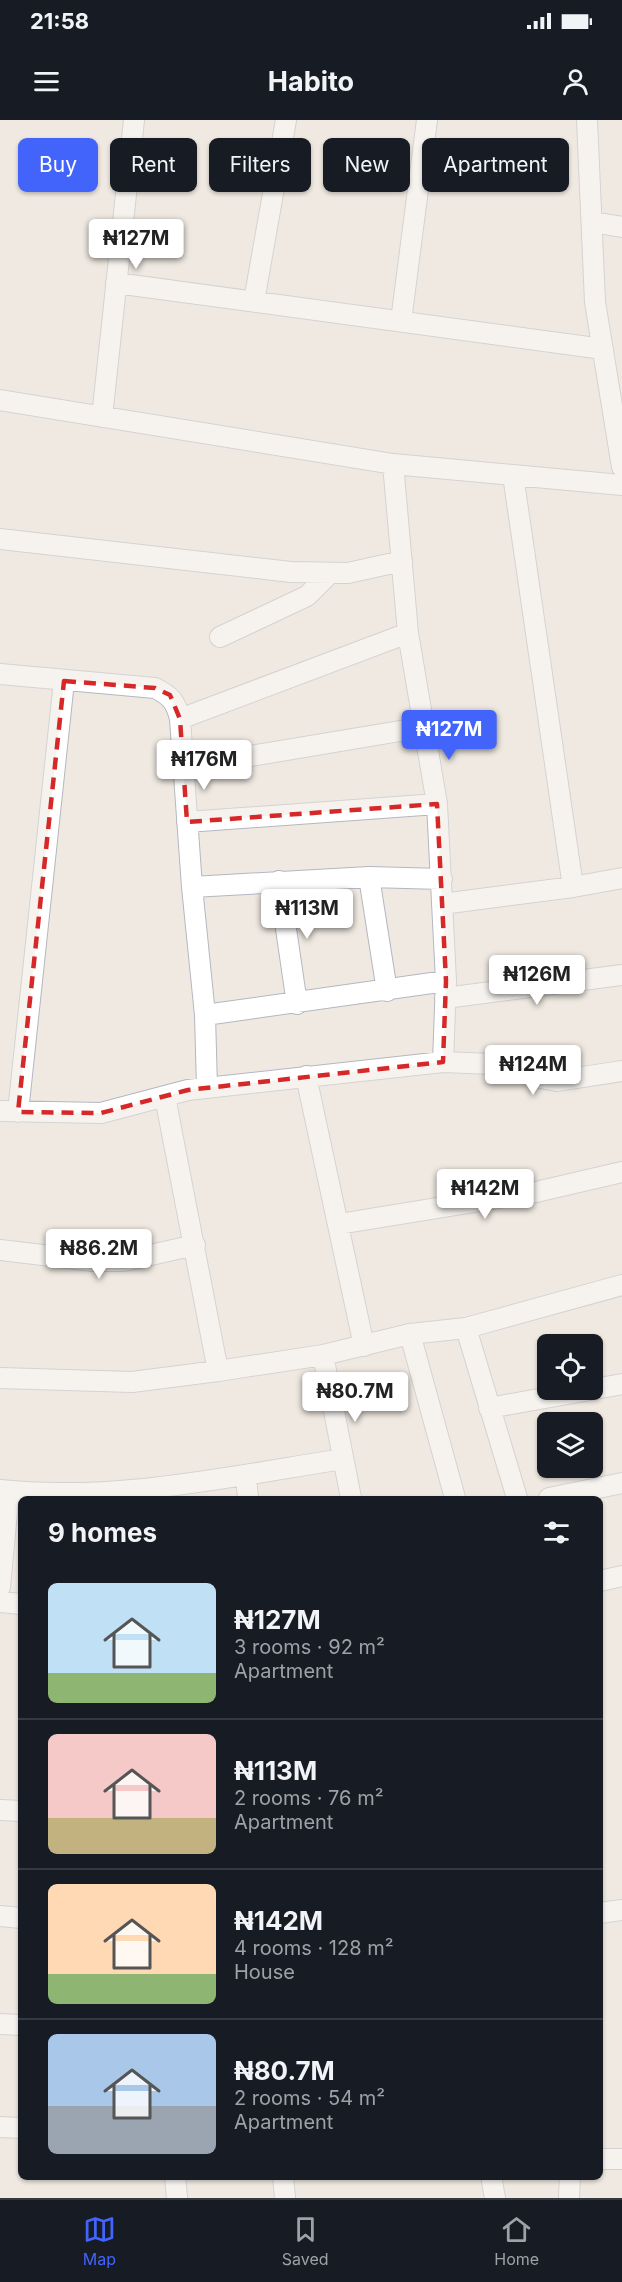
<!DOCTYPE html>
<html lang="en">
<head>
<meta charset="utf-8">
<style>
  :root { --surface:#171b24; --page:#20242c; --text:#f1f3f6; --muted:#9ea1a6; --line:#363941; --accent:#4264fb }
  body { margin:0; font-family:Inter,sans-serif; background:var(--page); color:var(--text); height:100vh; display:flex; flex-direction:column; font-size:22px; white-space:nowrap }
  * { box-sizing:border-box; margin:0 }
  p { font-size:20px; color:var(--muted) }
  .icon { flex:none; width:33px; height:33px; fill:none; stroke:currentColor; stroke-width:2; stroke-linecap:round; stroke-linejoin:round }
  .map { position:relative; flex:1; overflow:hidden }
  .sheet { position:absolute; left:18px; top:1376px; width:585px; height:684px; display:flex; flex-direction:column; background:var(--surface); border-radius:9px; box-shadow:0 2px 4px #0004 }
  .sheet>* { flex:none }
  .hud { position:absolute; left:18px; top:18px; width:586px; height:54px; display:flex; gap:12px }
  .buttons { position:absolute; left:537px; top:1214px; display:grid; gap:12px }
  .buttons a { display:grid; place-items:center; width:66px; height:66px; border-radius:9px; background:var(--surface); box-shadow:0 2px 4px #0004; font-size:30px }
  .price { position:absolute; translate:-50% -51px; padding:0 14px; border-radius:6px; background:#fff; color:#222; font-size:20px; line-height:39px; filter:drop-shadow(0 2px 3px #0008) }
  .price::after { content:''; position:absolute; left:50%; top:36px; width:18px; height:14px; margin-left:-9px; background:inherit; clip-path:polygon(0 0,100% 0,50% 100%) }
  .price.on { background:var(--accent); color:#fff }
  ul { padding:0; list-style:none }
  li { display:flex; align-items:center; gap:18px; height:150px; padding:0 30px }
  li+li { border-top:2px solid var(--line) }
  li span { display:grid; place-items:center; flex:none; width:168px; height:120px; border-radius:9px; color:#555 }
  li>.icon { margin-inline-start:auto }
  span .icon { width:72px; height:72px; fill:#fffc; stroke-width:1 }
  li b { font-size:26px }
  h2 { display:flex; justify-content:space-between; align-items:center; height:72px; padding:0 30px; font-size:26px }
  .chip { padding:0 21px; border-radius:9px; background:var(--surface); box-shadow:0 2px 4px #0004; font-size:21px; line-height:54px }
  .chip.on { background:var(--accent); color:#fff }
  .status { display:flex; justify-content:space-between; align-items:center; height:42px; padding:0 30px; background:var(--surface); direction:ltr }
  .status svg { height:16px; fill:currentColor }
  header { display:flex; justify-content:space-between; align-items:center; height:78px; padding:0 30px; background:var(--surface); font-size:27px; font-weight:700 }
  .menu { display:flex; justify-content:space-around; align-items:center; height:84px; border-top:2px solid var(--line); background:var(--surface); font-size:16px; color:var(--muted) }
  .menu a { display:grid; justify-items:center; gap:3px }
  .menu .on { color:var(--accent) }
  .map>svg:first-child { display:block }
</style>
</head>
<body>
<div class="status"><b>21:58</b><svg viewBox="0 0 49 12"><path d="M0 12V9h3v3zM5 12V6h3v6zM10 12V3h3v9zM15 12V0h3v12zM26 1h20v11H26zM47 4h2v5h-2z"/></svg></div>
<header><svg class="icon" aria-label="menu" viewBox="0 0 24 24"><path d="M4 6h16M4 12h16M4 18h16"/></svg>Habito<svg class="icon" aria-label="person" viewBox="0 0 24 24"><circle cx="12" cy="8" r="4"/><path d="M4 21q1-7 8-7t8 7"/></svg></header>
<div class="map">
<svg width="622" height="2078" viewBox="0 0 622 2078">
  <rect width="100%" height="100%" fill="#efe9e1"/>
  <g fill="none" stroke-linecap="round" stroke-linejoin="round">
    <defs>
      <path id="minor" d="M587,0L595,182L622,347
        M592,102L622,107
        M116,163L603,229
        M254,181L286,0
        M401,201L427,0
        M0,280L393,344L622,365
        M102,297L134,0
        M393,344L408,513L437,684L446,861L443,942
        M513,355L573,767
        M0,419L291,452L348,453L402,441
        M220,517L307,476L329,454
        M0,554L155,568C171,576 176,582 180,599L192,767L205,895L207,968
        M180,599L408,513
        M185,647L424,607
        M187,702L437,684
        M369,757L387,871
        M279,761L297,884
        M192,767L369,757L442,759
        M442,784L573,767L622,758
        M445,878L622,855
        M205,895L446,861
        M306,956L364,1226
        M165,977L218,1251
        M0,991L101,993L188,970L443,942L516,945L528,950L535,957L557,961L622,951
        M18,992L64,561
        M339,1104L536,1072L622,1052
        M0,1130L93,1141H124L195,1125
        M466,1208L517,1378
        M410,1214L455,1378
        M323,1235L351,1378
        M0,1258L132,1262L218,1251L323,1235L410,1214L466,1208L622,1165
        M489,1288L622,1264
        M246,1357L248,1378
        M0,1370C116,1382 228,1357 342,1339
        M549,1378L622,1363
        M600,1461L622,1456
        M0,1467L9,1371
        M0,1482L21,1484
        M0,1690L21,1691
        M600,1793L622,1790
        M0,1796L21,1798
        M0,1904L21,1905
        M0,2007L21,2008
        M600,2039H622
        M175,2056L177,2078
        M283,2056L285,2078
        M491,2056L495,2078
        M569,2078L570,2056"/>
    </defs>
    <!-- minor casing -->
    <use href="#minor" stroke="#b4b7c1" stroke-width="22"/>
    <!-- minor -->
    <use href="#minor" stroke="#fff" stroke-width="20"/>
  </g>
  <!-- marked area -->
  <path d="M0 0H622V2078H0ZM64,561L155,568L170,575L180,599L187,702L437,684L446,861L443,942L188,970L101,993L18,992Z" fill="#efe9e1" fill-opacity=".55" fill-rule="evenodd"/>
  <path fill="none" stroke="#d62828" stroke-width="4.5" stroke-dasharray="12 8" stroke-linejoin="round" d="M64,561L155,568L170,575L180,599L187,702L437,684L446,861L443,942L188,970L101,993L18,992Z"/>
</svg>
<div class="buttons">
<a><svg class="icon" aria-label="locate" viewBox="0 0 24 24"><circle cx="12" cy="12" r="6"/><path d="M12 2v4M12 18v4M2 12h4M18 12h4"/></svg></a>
<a><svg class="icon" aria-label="layers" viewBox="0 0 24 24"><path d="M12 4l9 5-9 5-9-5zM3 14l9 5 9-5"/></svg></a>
</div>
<b class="price" style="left:136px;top:150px">₦127M</b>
<b class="price on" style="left:449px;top:641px">₦127M</b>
<b class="price" style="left:204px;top:671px">₦176M</b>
<b class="price" style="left:307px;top:820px">₦113M</b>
<b class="price" style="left:537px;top:886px">₦126M</b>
<b class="price" style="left:533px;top:976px">₦124M</b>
<b class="price" style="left:485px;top:1100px">₦142M</b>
<b class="price" style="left:99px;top:1160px">₦86.2M</b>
<b class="price" style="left:355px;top:1303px">₦80.7M</b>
<div class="hud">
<a class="chip on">Buy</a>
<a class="chip">Rent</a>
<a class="chip">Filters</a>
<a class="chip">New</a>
<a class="chip">Apartment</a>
</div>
<section class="sheet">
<h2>9 homes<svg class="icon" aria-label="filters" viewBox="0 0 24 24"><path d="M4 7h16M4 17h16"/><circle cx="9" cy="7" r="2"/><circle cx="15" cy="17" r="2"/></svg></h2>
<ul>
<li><span style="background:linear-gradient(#bfe0f5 75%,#8fb573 0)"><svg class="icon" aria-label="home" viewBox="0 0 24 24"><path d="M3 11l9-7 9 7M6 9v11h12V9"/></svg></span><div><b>₦127M</b><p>3 rooms · 92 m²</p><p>Apartment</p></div></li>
<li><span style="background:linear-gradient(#f6c9c9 70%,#c2b280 0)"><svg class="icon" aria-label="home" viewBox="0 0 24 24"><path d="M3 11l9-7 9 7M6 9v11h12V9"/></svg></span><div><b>₦113M</b><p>2 rooms · 76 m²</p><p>Apartment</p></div></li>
<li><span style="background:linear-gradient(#ffd9b3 75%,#8fb573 0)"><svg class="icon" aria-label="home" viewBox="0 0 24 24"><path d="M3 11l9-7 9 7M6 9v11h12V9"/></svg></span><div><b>₦142M</b><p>4 rooms · 128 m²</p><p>House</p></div></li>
<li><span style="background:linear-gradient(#a9c7e8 60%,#9aa5b1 0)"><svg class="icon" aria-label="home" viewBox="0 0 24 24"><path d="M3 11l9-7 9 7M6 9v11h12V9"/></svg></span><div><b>₦80.7M</b><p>2 rooms · 54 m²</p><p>Apartment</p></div></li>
</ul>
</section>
</div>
<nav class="menu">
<a class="on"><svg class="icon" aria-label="map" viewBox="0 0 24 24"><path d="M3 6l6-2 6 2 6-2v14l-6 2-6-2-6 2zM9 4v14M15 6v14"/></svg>Map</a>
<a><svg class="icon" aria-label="saved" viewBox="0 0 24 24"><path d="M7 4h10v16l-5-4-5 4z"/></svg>Saved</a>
<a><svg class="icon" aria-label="home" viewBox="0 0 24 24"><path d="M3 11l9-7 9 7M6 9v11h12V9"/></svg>Home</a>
</nav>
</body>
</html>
